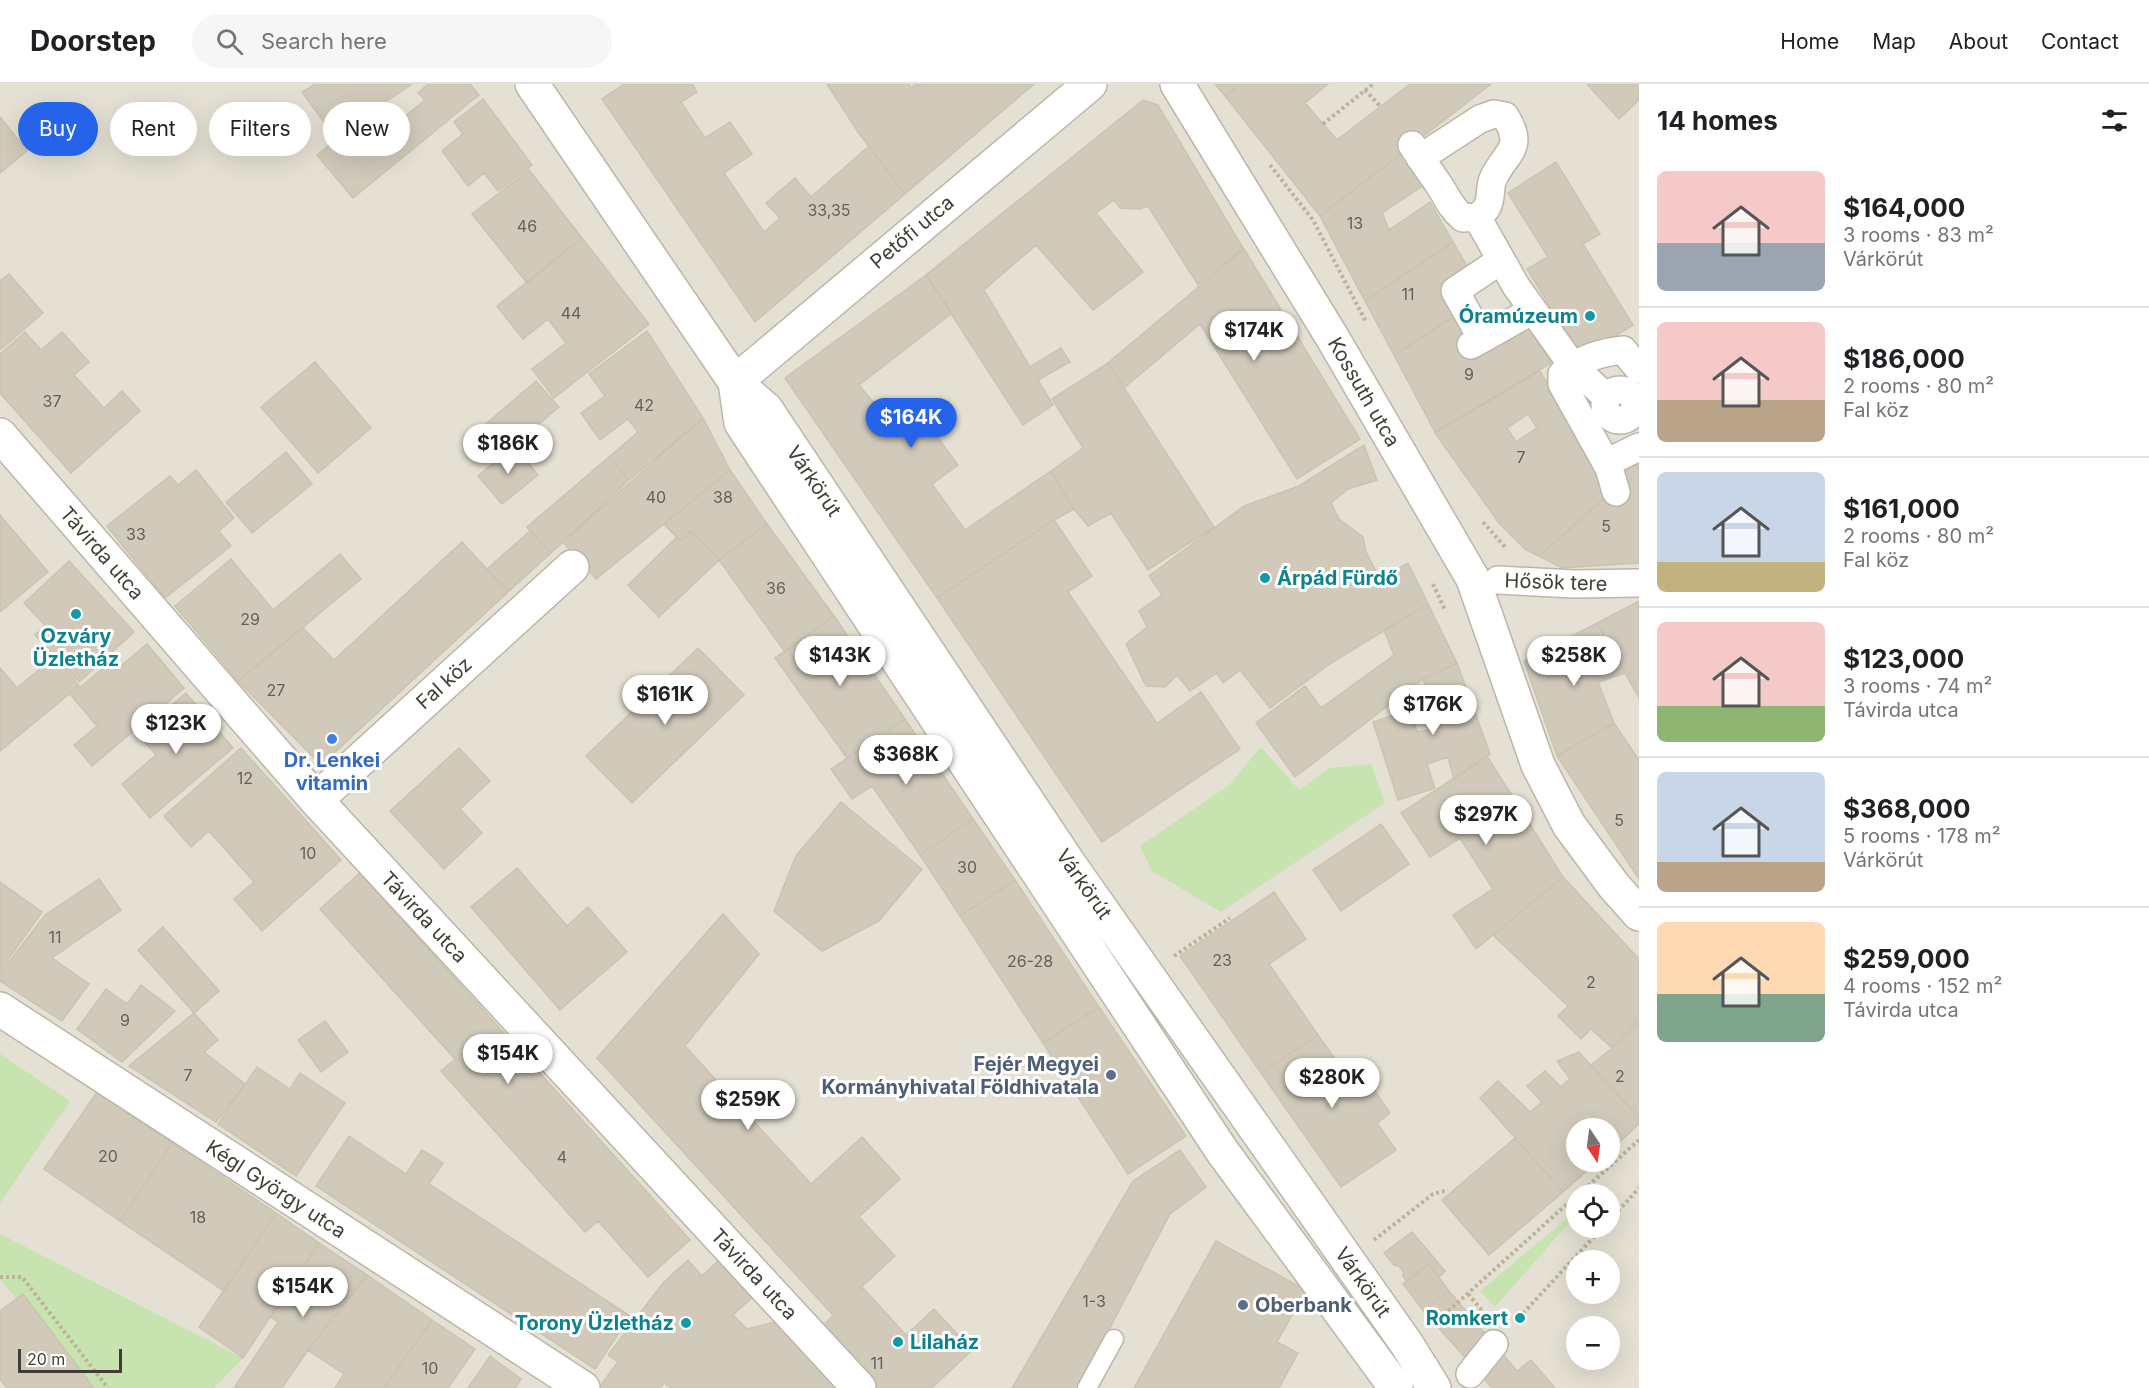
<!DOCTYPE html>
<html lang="en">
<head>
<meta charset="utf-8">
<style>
  :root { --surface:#fff; --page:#f6f6f6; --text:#202124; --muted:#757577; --line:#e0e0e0; --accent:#2563eb }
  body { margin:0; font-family:Inter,sans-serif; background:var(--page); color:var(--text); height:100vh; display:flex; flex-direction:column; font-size:22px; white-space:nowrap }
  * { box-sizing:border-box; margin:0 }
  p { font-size:20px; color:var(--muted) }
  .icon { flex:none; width:33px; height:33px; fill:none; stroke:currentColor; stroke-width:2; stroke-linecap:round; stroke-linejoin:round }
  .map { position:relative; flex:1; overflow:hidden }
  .sheet { display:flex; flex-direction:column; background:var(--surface); width:510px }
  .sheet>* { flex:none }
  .top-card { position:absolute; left:18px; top:18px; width:570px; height:54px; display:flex; gap:12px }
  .needle { width:39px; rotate:167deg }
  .buttons { position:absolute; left:1566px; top:1034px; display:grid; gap:12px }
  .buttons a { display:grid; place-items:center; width:54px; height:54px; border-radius:50%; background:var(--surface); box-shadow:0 6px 24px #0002; font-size:30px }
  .scale { position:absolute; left:18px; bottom:15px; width:104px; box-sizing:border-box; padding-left:6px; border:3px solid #433e35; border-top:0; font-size:16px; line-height:21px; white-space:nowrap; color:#433e35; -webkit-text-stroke:4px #fff; paint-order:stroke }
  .price { position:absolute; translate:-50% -51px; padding:0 14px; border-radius:21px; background:#fff; color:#222; font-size:20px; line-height:39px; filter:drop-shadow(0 2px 3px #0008) }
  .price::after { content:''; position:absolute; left:50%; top:36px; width:18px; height:14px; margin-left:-9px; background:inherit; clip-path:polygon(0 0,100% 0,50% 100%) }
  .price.active { background:var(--accent); color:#fff }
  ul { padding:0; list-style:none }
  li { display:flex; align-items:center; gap:18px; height:150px; padding:0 18px }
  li+li { border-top:2px solid var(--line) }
  li span { display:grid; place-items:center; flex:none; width:168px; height:120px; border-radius:9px; color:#555 }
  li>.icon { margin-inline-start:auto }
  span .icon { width:72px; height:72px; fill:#fffc; stroke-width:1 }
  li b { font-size:26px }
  h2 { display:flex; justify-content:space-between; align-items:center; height:72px; padding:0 18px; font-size:26px }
  .tag { padding:0 21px; border-radius:27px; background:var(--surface); box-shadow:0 6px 24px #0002; font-size:21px; line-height:54px }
  .tag.active { background:var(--accent); color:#fff }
  header { display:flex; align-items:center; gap:36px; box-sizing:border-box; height:84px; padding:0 30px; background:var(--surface); border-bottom:2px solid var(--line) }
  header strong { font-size:28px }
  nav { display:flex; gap:33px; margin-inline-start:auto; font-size:21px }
  .search { width:420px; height:54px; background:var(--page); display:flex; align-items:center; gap:15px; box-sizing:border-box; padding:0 21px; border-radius:33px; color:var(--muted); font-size:22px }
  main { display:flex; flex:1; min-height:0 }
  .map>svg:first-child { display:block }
</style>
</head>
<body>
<header>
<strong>Doorstep</strong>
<div class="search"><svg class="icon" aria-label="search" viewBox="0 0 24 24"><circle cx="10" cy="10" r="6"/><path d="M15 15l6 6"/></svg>Search here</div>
<nav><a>Home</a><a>Map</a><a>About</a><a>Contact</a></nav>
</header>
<main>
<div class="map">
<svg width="1639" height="1304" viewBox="0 0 1639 1304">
  <rect width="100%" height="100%" fill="#f1eee4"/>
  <!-- residential -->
  <path fill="#e4e0d3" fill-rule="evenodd" d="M0,0H1639V1304H0ZM1576,1044H1610V1077H1576ZM1576,1110H1610V1143H1576ZM1576,1176H1610V1209H1576ZM1576,1242H1610V1275H1576Z"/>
  <!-- green -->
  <path fill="#c7e3b0" d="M1261,663L1299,706L1329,684L1371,680L1385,719L1221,828L1152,787L1140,762L1229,701Z
    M0,970L70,1017L0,1119Z
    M1576,1127V1131L1495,1223L1480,1207Z
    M0,1150L243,1274L214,1304H96L0,1196Z"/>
  <!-- building -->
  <path fill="#d1cabb" stroke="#ccc3af" stroke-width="1.5" fill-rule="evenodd" d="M315,0H412L334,52L302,8Z
    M428,0H470L479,11L353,114L317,71L346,48L362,67L425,16L418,9Z
    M624,0H692L697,8L681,18L705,54L730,38L752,70L724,89L764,148L780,134L766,119L795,94L811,113L869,62L905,110L755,238L602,15Z
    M827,0H909L911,4L916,0H1034L905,110L858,48Z
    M1215,0H1241L1225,12Z
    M1241,0H1328L1305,19L1337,56L1410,0H1491L1320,132L1225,12Z
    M1587,0H1639V16L1619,35Z
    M483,15L532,81L498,107L484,89L468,102L442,67L463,50L454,38Z
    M1143,16L1158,21L1243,164L1198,201L1148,122L1140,125L1120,124L1114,116L1096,129L1143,188L1093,226L1036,161L984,206L1030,283L1061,264L1070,278L1038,296L1053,321L1023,341L926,191Z
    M0,33L27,67L0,89Z
    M1404,67L1424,101L1382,129L1389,146L1430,118L1453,158L1365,217L1320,132Z
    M1556,78L1600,150L1583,160L1633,241L1581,273L1527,185L1548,173L1508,109Z
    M529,86L582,154L527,199L472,130Z
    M582,154L649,240L554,314L532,285L566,259L548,235L523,255L497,222Z
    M1453,158L1467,182L1438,203L1455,232L1394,271L1365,217Z
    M1244,165L1360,355L1297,395L1200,240L1124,304L1108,279Z
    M9,190L43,229L0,266V197Z
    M926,191L952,229L859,301L890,339L914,321L958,381L932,400L965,446L1051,387L1074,425L1054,436L937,514L785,294Z
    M1455,232L1479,273L1529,243L1551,279L1435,348L1394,271Z
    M647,247L703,334L629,396L609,373L638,348L628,335L600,356L581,329L605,312L589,290Z
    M25,248L41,266L62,248L89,278L74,291L104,324L122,307L140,327L71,389L0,309V270Z
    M315,278L371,344L318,389L261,323Z
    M1108,279L1214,443L1148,486L1111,429L1088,442L1074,425L1051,387L1083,364L1052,315Z
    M1540,287L1598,388L1608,411L1539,472L1526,466L1499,439L1435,349ZM1528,330L1537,344L1516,358L1507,344Z
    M536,297L559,323L502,371L480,345Z
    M703,334L730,386L596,495L563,458Z
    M1364,361L1377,396L1348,405L1331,419L1339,435L1363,453L1366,468L1380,495L1408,479L1428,520L1331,579L1270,624L1240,586L1223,599L1217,589L1190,607L1177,591L1165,603L1146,602L1126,560L1147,543L1139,527L1162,511L1149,492L1244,422L1299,402Z
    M514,362L538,391L502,420L478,392Z
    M286,368L312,400L252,449L226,418Z
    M1639,370V479L1562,484L1539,472L1608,411L1618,383Z
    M609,373L629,396L551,469L527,443Z
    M196,386L234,434L219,447L231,462L165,514L107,442L170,392L178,401Z
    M730,386L767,440L719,476L691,447L680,457L664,440Z
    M0,431L48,488L0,528Z
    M1054,436L1092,492L1068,508L1157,639L1201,608L1240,665L1102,758L937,514Z
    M767,440L834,532L785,568L719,476Z
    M530,447L551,469L508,508L487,485Z
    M691,447L719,476L659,533L628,501L677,453L680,457Z
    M462,458L508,508L321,681L238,597L303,544L334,576Z
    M340,470L361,495L238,597L175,522L231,475L273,526Z
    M69,477L134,548L79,598L35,551L45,541L24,519Z
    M1639,517V614L1597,539Z
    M1428,520L1457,579L1423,595L1295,693L1256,639L1305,602L1321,624L1394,571L1384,546Z
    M834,532L905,635L847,674L775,574Z
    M1597,539L1625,589L1598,598L1614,639L1557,672L1524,577Z
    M147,560L184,604L92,682L74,661L97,642L71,611L110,578L116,586Z
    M698,564L744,611L632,719L586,672Z
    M54,573L79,602L0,667V584L17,604Z
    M1457,579L1490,670L1454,695L1448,673L1427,680L1435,704L1398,716L1373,638L1410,626L1417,648L1439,644L1423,595Z
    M186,609L233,664L150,734L122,700L156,671L138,650Z
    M905,635L973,735L920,771L872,702L852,715L831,685Z
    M1614,639L1639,676V795L1557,672Z
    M241,664L341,776L262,847L234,815L254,798L209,747L191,763L164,732Z
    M459,664L490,697L460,725L482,749L444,785L390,727Z
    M1487,672L1563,793L1476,865L1453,831L1493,805L1460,754L1430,773L1401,729Z
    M841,718L922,785L879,837L822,867L774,827L796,772Z
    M973,735L1015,796L960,832L920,771Z
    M1381,740L1409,780L1341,827L1313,786Z
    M517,784L567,842L588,823L627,868L560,926L471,823Z
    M360,789L690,1156L648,1193L598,1137L585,1148L441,987L455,975L320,825Z
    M1563,793L1639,875V936L1612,964L1591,945L1581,955L1558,932L1568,922L1493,851Z
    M99,795L121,826L52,874L89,900L62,937L0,897V890L45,831Z
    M1015,796L1099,923L1043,959L960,832Z
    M0,798L42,828L0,887Z
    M1274,808L1306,855L1269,880L1318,951L1261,989L1180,872Z
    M723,830L759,870L685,962L811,1100L862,1053L900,1095L859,1133L895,1172L832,1230L597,974Z
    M163,843L219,907L194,929L138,866Z
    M141,901L175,927L122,978L77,945L106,905L127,920Z
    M1099,923L1186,1052L1128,1090L1043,959Z
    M194,929L218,956L204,968L245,1000L216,1038L129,982Z
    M1639,936V1034L1591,981L1612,964Z
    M325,937L348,968L321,988L298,956Z
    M1318,951L1345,989L1357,981L1390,1029L1377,1039L1396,1066L1341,1103L1261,989Z
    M1579,968L1639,1034V1040L1610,1067V1044H1576V1077H1598L1563,1108L1480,1014L1498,997L1530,1028L1542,1018L1527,1002L1545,987L1561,1003L1570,995L1557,977Z
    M257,983L290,1005L300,989L345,1019L296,1092L218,1040Z
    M97,1008L172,1059L120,1137L44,1085Z
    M349,1052L406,1090L422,1066L443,1079L429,1100L630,1232L595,1285L316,1102Z
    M1515,1054L1563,1108L1489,1171L1442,1116Z
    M172,1059L276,1129L224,1207L120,1137Z
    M1180,1066L1206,1103L1170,1130L1078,1304H1012L1133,1097Z
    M276,1129L319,1159L243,1274L199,1243Z
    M1412,1148L1445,1187L1439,1193L1429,1180L1406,1197L1403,1192L1404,1188L1399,1182L1394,1181L1384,1169Z
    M1216,1157L1306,1206L1277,1258L1298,1269L1279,1304H1134Z
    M319,1159L367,1191L308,1266L282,1304H234L278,1238L271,1233Z
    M724,1171L758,1208L733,1231L747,1245L775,1238L837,1304H671L664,1299L660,1304H603L600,1302L618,1278L608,1271L663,1199L688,1176L702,1192Z
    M1429,1180L1449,1207L1423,1226L1403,1200Z
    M367,1191L432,1236L384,1304H335L344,1290L308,1266Z
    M863,1204L906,1251L934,1225L972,1266L932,1304H873L819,1245Z
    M1449,1207L1517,1287L1531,1276L1555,1304H1492L1423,1226Z
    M23,1210L94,1304H7L0,1295V1227Z
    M432,1236L475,1265L448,1304H384Z
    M490,1272L521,1295L515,1304H468Z"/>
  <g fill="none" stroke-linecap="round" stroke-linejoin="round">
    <defs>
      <path id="service" d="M1087,1304L1114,1255"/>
      <path id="pedestrian" d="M1412,61C1420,74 1429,86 1437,98C1448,113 1448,121 1463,134L1477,133C1480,131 1485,127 1487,123C1492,115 1489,104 1493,95C1505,68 1526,65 1505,32L1494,30L1480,35L1420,74
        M1477,133L1516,202L1572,281L1607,314
        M1482,255L1533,226
        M1471,261L1482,255L1455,207L1501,176
        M1605 321a15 15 0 1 1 30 0a15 15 0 1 1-30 0Z
        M1606,379L1639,363
        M1616,408L1609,384L1562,300V290C1577,276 1602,268 1623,266L1639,285
        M1498,496L1574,500L1639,499
        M1470,1290L1494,1260"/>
      <path id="minor" d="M1177,0L1332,253L1473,495L1538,681L1569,741L1614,802L1639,830
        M735,298L1090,0
        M0,351L316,716L859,1304
        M316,716L572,483
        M0,925L583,1304"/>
      <path id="tertiary" d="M532,0L735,298L766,325L1068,778L1406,1259L1434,1304
        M735,298L741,339L1222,1067L1396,1304"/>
    </defs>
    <!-- service casing -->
    <use href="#service" stroke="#bbb6a8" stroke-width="21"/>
    <!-- pedestrian casing -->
    <use href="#pedestrian" stroke="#bbb6a8" stroke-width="30"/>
    <!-- minor casing -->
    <use href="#minor" stroke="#bbb6a8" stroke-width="36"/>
    <!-- tertiary casing -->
    <use href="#tertiary" stroke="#bbb6a8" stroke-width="36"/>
    <!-- path -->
    <path stroke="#bcb39a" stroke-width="4" stroke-dasharray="3 3" stroke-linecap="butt" d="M1365,6L1381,23
      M1323,40L1373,0
      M1270,81L1313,136L1366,238
      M1483,438L1506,464
      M1433,500L1445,526
      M1174,872L1230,834
      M1579,1110L1639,1056
      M1610,1136L1639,1104
      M1374,1156L1433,1110L1448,1106
      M0,1193H22L108,1304
      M1468,1210L1485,1230
      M1515,1238L1603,1143
      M1435,1239L1576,1112"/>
    <!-- service -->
    <use href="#service" stroke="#fff" stroke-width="18"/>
    <!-- pedestrian -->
    <use href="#pedestrian" stroke="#fff" stroke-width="27"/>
    <!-- minor -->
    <use href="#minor" stroke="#fff" stroke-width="33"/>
    <!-- tertiary -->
    <use href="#tertiary" stroke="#fff" stroke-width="33"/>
  </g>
  <!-- markers -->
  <g fill="#0f9aa8" stroke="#fff" stroke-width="2">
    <circle cx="1590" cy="232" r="6"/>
    <circle cx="1265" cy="494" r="6"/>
    <circle cx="76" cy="530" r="6"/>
    <circle cx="1520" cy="1234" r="6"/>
    <circle cx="686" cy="1239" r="6"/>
    <circle cx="898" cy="1258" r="6"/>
  </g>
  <circle fill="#3f7fe0" stroke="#fff" stroke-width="2" cx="332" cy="655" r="6"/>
  <g fill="#5c6f8a" stroke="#fff" stroke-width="2">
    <circle cx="1111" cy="991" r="6"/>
    <circle cx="1243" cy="1221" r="6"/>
  </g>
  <g text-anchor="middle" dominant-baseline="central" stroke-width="6" stroke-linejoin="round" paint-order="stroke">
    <!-- number labels -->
    <g font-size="16" fill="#666156">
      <text x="829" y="126">33,35</text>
      <text x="1355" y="139">13</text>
      <text x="527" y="142">46</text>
      <text x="1408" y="210">11</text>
      <text x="571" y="229">44</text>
      <text x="1469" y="290">9</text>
      <text x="52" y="317">37</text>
      <text x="644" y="321">42</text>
      <text x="1521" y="373">7</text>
      <text x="656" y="413">40</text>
      <text x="723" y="413">38</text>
      <text x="1606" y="442">5</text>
      <text x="136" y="450">33</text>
      <text x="776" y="504">36</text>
      <text x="250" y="535">29</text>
      <text x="276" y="606">27</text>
      <text x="245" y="694">12</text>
      <text x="1619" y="736">5</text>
      <text x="308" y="769">10</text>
      <text x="967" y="783">30</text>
      <text x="55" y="853">11</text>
      <text x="1222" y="876">23</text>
      <text x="1030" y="877">26-28</text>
      <text x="1591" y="898">2</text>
      <text x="125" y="936">9</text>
      <text x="188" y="991">7</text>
      <text x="1620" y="992">2</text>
      <text x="108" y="1072">20</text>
      <text x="562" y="1073">4</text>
      <text x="198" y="1133">18</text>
      <text x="1094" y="1217">1-3</text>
      <text x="877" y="1279">11</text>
      <text x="430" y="1284">10</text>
    </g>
    <!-- street labels -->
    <g font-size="20" fill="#433e35" stroke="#fff">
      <text transform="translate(912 148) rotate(-40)">Petőfi utca</text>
      <text transform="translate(1364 308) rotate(60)">Kossuth utca</text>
      <text transform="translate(814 397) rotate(56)">Várkörút</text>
      <text transform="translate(102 469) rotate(49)">Távirda utca</text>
      <text transform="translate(1556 498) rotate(2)">Hősök tere</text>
      <text transform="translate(444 599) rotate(-42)">Fal köz</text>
      <text transform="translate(1084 800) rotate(55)">Várkörút</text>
      <text transform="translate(424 833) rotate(47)">Távirda utca</text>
      <text transform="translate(276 1105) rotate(33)">Kégl György utca</text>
      <text transform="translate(754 1190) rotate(47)">Távirda utca</text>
      <text transform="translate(1363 1198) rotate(55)">Várkörút</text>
    </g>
    <!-- culture labels -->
    <g font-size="20" font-weight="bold" fill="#0d838f" stroke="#fff" text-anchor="end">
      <text x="1578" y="232">Óramúzeum</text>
      <text x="1277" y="494" text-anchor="start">Árpád Fürdő</text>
      <text x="76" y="552" text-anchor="middle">Ozváry<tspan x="76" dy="23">Üzletház</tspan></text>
      <text x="1508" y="1234">Romkert</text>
      <text x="674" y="1239">Torony Üzletház</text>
      <text x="910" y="1258" text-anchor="start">Lilaház</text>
    </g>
    <!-- shop labels -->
    <g font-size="20" font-weight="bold" fill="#366cbe" stroke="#fff">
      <text x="332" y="676">Dr. Lenkei<tspan x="332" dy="23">vitamin</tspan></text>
    </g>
    <!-- service labels -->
    <g font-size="20" font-weight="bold" fill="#4e5e75" stroke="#fff" text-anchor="end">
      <text x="1099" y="980">Fejér Megyei<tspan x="1099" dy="23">Kormányhivatal Földhivatala</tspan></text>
      <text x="1255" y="1221" text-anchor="start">Oberbank</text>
    </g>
  </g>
</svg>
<div class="buttons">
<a><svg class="needle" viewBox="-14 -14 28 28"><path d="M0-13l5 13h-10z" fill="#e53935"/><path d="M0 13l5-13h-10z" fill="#757577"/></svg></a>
<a><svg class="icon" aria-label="locate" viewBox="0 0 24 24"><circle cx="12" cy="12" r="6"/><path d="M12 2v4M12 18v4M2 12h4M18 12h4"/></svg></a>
<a>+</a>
<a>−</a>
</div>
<div class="scale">20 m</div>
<b class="price" style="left:1254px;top:278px">$174K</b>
<b class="price active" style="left:911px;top:365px">$164K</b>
<b class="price" style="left:508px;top:391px">$186K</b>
<b class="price" style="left:840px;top:603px">$143K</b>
<b class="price" style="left:1574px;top:603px">$258K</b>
<b class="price" style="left:665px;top:642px">$161K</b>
<b class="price" style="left:1433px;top:652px">$176K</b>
<b class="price" style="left:176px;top:671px">$123K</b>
<b class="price" style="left:906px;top:702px">$368K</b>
<b class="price" style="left:1486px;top:762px">$297K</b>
<b class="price" style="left:508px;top:1001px">$154K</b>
<b class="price" style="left:1332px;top:1025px">$280K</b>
<b class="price" style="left:748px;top:1047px">$259K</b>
<b class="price" style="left:303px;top:1234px">$154K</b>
<div class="top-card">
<a class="tag active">Buy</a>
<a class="tag">Rent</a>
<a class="tag">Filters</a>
<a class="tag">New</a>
</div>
</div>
<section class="sheet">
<h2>14 homes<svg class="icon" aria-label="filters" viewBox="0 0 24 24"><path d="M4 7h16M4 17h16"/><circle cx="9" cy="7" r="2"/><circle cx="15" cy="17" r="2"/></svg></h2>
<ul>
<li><span style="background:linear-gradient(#f6c9c9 60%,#9aa5b1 0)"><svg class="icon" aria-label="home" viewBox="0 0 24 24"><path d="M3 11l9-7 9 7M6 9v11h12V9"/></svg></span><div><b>$164,000</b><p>3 rooms · 83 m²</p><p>Várkörút</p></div></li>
<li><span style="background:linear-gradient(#f6c9c9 65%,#b9a48a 0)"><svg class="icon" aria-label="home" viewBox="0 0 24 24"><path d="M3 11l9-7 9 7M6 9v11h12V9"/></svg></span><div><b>$186,000</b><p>2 rooms · 80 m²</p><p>Fal köz</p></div></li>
<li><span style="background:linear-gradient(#c9d6e8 75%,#c2b280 0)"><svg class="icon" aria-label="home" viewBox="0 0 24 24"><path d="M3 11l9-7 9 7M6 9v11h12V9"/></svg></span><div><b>$161,000</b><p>2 rooms · 80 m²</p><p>Fal köz</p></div></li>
<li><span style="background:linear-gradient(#f6c9c9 70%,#8fb573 0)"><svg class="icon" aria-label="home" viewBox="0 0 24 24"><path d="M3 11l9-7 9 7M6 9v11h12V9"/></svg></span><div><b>$123,000</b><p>3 rooms · 74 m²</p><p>Távirda utca</p></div></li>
<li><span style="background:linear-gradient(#c9d6e8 75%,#b9a48a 0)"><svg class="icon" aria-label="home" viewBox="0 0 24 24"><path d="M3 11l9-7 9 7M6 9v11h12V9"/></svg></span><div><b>$368,000</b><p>5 rooms · 178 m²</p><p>Várkörút</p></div></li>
<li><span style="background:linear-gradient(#ffd9b3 60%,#7fa58c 0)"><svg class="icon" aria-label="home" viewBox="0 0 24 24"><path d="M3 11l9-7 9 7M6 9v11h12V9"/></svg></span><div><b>$259,000</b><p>4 rooms · 152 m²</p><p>Távirda utca</p></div></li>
</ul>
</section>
</main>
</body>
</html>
